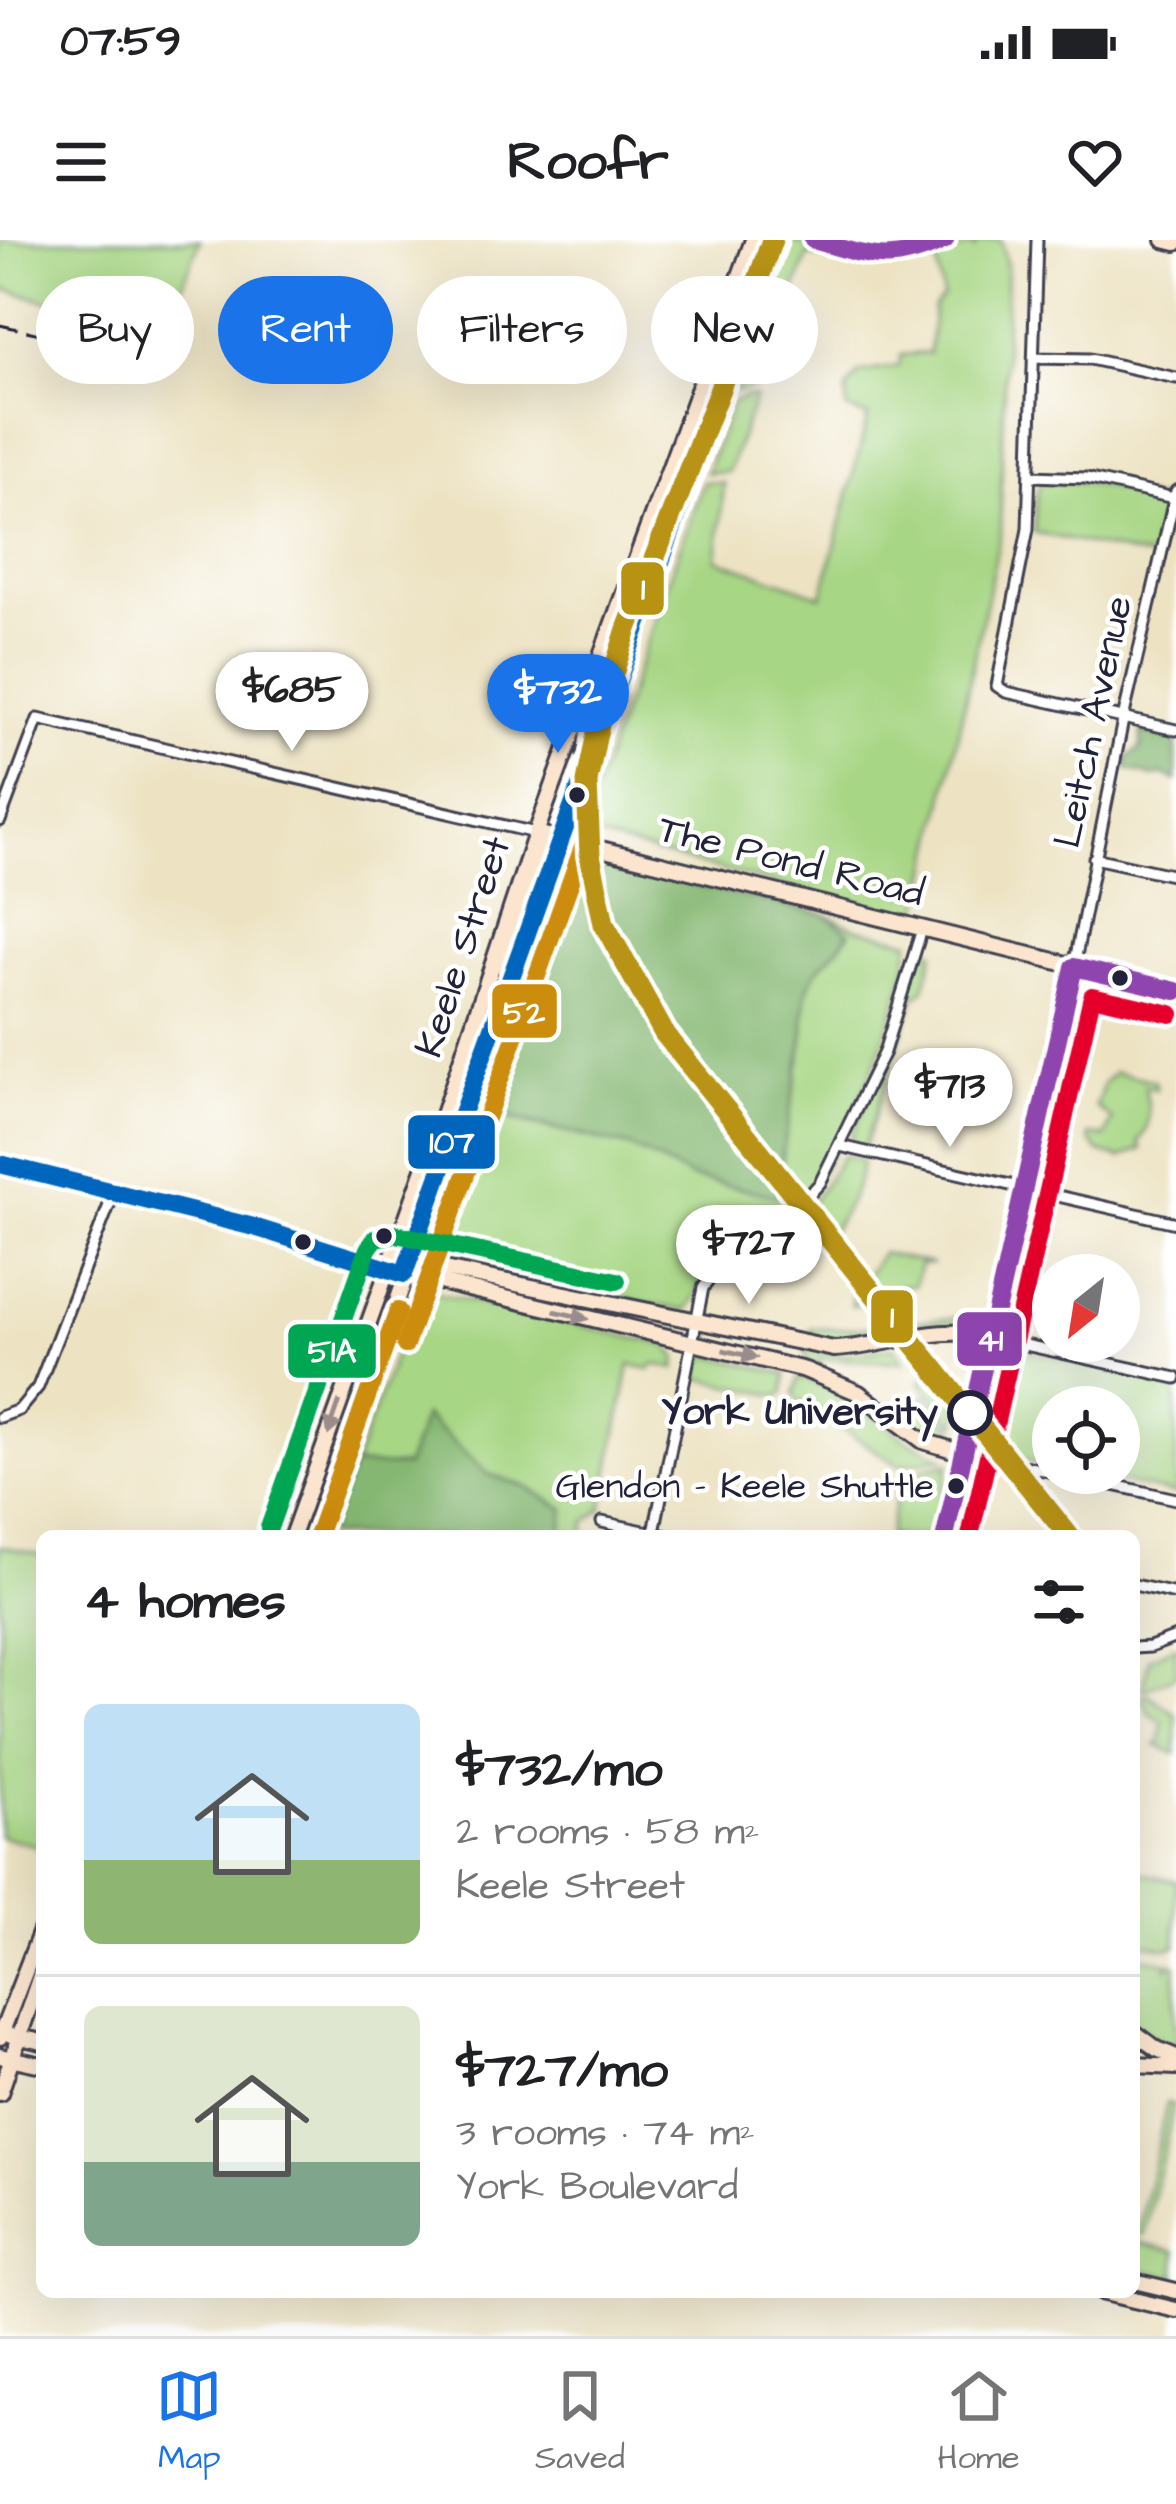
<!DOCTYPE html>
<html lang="en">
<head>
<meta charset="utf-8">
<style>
  :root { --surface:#fff; --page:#f6f6f6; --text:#202124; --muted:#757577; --line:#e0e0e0; --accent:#1a73e8 }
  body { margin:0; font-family:"Architects Daughter",sans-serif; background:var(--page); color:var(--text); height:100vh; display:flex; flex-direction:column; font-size:45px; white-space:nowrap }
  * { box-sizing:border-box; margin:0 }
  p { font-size:39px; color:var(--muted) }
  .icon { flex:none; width:66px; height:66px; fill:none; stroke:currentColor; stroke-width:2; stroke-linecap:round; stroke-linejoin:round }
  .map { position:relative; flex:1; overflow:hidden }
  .side { position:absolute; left:36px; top:1290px; width:1104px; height:768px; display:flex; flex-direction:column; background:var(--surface); border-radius:18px; box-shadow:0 12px 48px #0002 }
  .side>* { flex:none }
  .top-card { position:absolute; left:36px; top:36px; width:1104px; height:108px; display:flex; gap:24px }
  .needle { width:78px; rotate:210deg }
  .fabs { position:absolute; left:1032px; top:1014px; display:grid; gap:24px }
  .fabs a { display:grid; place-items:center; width:108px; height:108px; border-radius:50%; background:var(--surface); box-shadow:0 12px 48px #0002; font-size:60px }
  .price { position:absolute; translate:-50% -102px; padding:0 27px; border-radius:42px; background:#fff; color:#222; font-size:39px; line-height:78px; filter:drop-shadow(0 3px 6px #0008) }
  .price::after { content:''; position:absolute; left:50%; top:72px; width:36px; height:27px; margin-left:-18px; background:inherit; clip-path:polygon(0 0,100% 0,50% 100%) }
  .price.selected { background:var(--accent); color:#fff }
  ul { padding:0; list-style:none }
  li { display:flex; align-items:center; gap:36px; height:300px; padding:0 48px }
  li+li { border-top:3px solid var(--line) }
  li span { display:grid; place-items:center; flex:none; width:336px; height:240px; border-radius:18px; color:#555 }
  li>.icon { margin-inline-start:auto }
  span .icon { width:144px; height:144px; fill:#fffc; stroke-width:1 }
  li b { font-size:51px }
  h2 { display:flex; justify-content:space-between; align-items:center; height:144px; padding:0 48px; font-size:51px }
  .pill { padding:0 42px; border-radius:54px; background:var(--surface); box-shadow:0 12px 48px #0002; font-size:42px; line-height:108px }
  .pill.selected { background:var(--accent); color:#fff }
  .status { display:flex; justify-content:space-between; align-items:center; height:84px; padding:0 60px; background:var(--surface); direction:ltr }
  .status svg { height:33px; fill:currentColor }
  header { display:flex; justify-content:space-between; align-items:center; height:156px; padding:0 48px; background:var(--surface); font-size:54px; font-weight:700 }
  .menu { display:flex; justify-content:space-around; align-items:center; height:168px; border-top:3px solid var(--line); background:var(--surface); font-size:33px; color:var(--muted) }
  .menu a { display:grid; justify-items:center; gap:6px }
  .menu .selected { color:var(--accent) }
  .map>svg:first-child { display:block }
</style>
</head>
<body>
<div class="status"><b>07:59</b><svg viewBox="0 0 49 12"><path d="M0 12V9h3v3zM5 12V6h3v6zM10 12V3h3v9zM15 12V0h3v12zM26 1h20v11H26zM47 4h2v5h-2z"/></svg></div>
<header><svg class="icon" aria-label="menu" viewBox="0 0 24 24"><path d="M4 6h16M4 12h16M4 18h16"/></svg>Roofr<svg class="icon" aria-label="heart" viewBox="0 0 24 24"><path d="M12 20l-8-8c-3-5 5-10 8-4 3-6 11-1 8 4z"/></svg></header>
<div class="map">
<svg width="1176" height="2096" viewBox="0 0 1176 2096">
  <rect width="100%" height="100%" fill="#fff"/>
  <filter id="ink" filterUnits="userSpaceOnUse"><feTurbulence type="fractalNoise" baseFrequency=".00833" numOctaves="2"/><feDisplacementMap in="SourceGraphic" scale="24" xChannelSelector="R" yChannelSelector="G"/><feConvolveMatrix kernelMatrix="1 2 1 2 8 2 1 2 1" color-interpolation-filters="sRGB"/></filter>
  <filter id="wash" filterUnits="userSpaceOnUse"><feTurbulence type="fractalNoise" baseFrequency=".004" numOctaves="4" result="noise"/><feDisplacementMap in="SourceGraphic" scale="48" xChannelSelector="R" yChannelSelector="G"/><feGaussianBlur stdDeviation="2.7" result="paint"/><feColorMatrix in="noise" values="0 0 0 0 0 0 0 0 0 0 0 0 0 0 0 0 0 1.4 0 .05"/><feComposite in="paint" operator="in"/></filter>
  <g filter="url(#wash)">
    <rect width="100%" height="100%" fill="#ede3c3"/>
    <!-- green -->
    <path fill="#a7d684" stroke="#647c60" stroke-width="3" d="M0,0H200L165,92L0,48Z
      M987,0H1001L1007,26L1000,296L919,677L828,656L913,680L584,594L582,587L703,242L724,243L717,319L822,356L868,177L847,169V149L859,133L899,126L901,115L929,113L934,67L943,57L936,17L972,5L974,9L977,3Z
      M794,1L854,22L808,15L759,147L735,152L790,3Z
      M747,157L755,158L728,232L706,233L732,162Z
      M1042,242H1086L1162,260L1166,270L1154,319L1034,292L1037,250Z
      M825,674L856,688L910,701C905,766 845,908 802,957C779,984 745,995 719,1018C702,1033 698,1057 686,1071L433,1018L430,1013L477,872L630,907L692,938L777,956C783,905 792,857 802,808C806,790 803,770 807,752C813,725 837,715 849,693Z
      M922,707L934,712L924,750L914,758L865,904L859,907L852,903L851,896L891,808Z
      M1115,832L1155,841L1156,849L1145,847C1148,867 1154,882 1139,902L1142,909L1120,918L1099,912L1089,899L1090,895L1105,897L1112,880L1096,867L1104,843Z
      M848,915L862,922C858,950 846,969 831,992L763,1002L809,966L841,918Z
      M881,1013L933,1024H920L915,1044L866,1054V1064L852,1066V1057Z
      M419,1049L666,1105L677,1116L676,1129L653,1124L651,1129L630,1125L602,1269L586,1281L583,1296H561L564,1268L524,1246L488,1234L425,1177L406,1226L354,1225Z
      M967,1078L966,1085C910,1081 866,1107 810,1097L811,1088C864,1092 914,1078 967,1078Z
      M1000,1105L1176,1144V1254L1080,1233H1119V1167H1053V1227L974,1208L972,1197L978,1189L993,1110Z
      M894,1107L904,1122L820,1119L818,1124L807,1122L805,1110L845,1114Z
      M711,1116L786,1134L784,1153L778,1156L697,1138L702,1121Z
      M928,1134L964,1142L956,1186L920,1142Z
      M799,1137L848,1155L904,1198L943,1218L898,1225L798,1160L794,1154Z
      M924,1157L955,1192L952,1205L916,1188L903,1168Z
      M949,1224L934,1296H888C900,1244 891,1233 949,1224Z
      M0,1306L42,1315V1607L0,1596Z
      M1176,1406V1435L1143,1450L1149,1418Z
      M1147,1454L1176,1474V1514L1156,1505L1160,1502L1162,1481L1150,1474L1141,1457Z
      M1134,1631L1176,1641V1706L1165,1708L1134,1701Z
      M1134,1715L1167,1723V1728L1170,1723L1176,1725V1807L1146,1793L1134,1782Z
      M1167,1863L1174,1865L1145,1995L1138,1994Z
      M1134,2001L1176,2011V2037L1134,2028Z"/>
    <!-- forest -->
    <path fill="#85b772" stroke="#546c56" stroke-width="3" d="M1141,492L1176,500V541L1162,534L1153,537L1127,529V518L1141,508Z
      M574,619L825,674L849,692C838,715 813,725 807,752C802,770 806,790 802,808C792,858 783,905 777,956L692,938L630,907L491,873Z
      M424,1176L488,1234L524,1246L565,1269L561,1296H326L354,1225L406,1226Z"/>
  </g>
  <g filter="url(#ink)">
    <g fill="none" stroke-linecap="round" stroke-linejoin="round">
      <defs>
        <path id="street" d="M1037,0L1028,289L997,446L1006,452L1176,490
          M1034,118L1090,119L1176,138
          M1032,236L1086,238L1174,258
          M0,581L38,479L536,593
          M1094,618L1176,636
          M1074,726L1125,470L1176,251
          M840,906L1176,983
          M0,924L115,950L338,1011L391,1017
          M989,1097L1176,1138
          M0,1177L19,1170L38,1147L115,950
          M963,1213L1053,1232
          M1059,1233L1176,1259
          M602,1282L667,1296
          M654,1292L703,1048L722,1022L790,976L820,943L884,812L922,689
          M1134,1345L1176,1354
          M1134,1408L1150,1407L1176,1397"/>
        <path id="secondary" d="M813,0L880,19L915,14L945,0
          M863,0L926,5
          M1164,0L1176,3
          M585,514L593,453
          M536,593L1176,751
          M505,732L516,683L541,611L536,593
          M400,1020L834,1109C887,1107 937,1083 989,1097
          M398,1032L805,1130L859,1153L923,1201L963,1213
          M292,1296L437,893L536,593L753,0
          M313,1296L777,0
          M945,1296L1074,727
          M1134,1792L1157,1809L1176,1817
          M11,1795L42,1802
          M0,1797L42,1688
          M0,1816L42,1825
          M1134,1825L1176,1827
          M0,1853L42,1730
          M1134,2041L1176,2051
          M1100,2052L1176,2070"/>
      </defs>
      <!-- street casing -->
      <use href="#street" stroke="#403f4f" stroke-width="15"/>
      <!-- secondary casing -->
      <use href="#secondary" stroke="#403f4f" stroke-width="20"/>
      <!-- street -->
      <use href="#street" stroke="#fff" stroke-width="9"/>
      <!-- secondary -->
      <use href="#secondary" stroke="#fbe5cf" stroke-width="14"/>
      <!-- rail -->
      <path stroke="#22223b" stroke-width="3" stroke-dasharray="18 9" stroke-linecap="butt" d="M0,85L93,106"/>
      <defs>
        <path id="bus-1" d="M0,924L254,987L404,1034L777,0"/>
        <path id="bus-2" d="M813,0C871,16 888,27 945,0
          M1074,727L1176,751
          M945,1296L1074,727"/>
        <path id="bus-3" d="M970,1296L1092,756L1171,774"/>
        <path id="bus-4" d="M405,1105L583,607
          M317,1296L398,1071"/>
        <path id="bus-5" d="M269,1288L368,1009L376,998L396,994L617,1041"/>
      </defs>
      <!-- bus-1 casing -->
      <use href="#bus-1" stroke="#fff" stroke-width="27"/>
      <!-- bus-2 casing -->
      <use href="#bus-2" stroke="#fff" stroke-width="27"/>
      <!-- bus-3 casing -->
      <use href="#bus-3" stroke="#fff" stroke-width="27"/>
      <!-- bus-4 casing -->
      <use href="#bus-4" stroke="#fff" stroke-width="27"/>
      <!-- bus-5 casing -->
      <use href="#bus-5" stroke="#fff" stroke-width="27"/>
      <!-- bus-1 -->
      <use href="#bus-1" stroke="#0065bd" stroke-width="18"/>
      <!-- bus-2 -->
      <use href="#bus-2" stroke="#8e44ad" stroke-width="18"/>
      <!-- bus-3 -->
      <use href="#bus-3" stroke="#e4002b" stroke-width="18"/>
      <!-- bus-4 -->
      <use href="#bus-4" stroke="#cc8c0c" stroke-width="18"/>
      <!-- bus-5 -->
      <use href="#bus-5" stroke="#00a651" stroke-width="18"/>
      <defs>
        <path id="metro-1" d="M772,0L720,149L627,389L602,469L587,542L590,615L604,684L664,793L1069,1296"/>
      </defs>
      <!-- metro-1 casing -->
      <use href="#metro-1" stroke="#fff" stroke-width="30"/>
      <!-- metro-1 -->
      <use href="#metro-1" stroke="#b89312" stroke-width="21"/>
    </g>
    <!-- one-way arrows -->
    <defs><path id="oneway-solid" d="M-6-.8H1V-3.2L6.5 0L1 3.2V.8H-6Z" transform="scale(3)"/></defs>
    <g fill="#998d8c">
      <use href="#oneway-solid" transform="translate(571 1075) rotate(13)"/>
      <use href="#oneway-solid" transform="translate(740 1114) rotate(13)"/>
      <use href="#oneway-solid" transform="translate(334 1178) rotate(109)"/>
    </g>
  </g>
  <!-- markers -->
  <g fill="#22223b" stroke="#fff" stroke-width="4.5">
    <circle cx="577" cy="555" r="10"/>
    <circle cx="1120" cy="738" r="10"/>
    <circle cx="384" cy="996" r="10"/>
    <circle cx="303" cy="1002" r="10"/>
    <circle cx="956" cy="1246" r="10"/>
  </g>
  <circle fill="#fff" stroke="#22223b" stroke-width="6" cx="970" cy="1173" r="20"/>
  <g text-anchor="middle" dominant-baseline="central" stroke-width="9" stroke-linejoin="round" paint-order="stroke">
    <!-- bus labels -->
    <g font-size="36" fill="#22223b" stroke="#fff" text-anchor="end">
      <text x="934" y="1246">Glendon - Keele Shuttle</text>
    </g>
    <!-- street labels -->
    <g font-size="39" fill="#22223b" stroke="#fff">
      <text transform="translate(1094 482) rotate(-78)">Leitch Avenue</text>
      <text transform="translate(791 622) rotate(14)">The Pond Road</text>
      <text transform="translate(464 707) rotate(-72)">Keele Street</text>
    </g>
    <!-- stop labels -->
    <g font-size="39" font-weight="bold" fill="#22223b" stroke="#fff" text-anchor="end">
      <text x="938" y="1173">York University</text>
    </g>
  </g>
  <g stroke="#fff" stroke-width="4.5">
    <rect x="619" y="320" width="47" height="57" rx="12" fill="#b89312"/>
    <rect x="490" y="742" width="69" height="58" rx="12" fill="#cc8c0c"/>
    <rect x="406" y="873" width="91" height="58" rx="12" fill="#0065bd"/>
    <rect x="869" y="1048" width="46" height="57" rx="12" fill="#b89312"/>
    <rect x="955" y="1070" width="69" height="58" rx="12" fill="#8e44ad"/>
    <rect x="286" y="1082" width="92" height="58" rx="12" fill="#00a651"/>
  </g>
  <g font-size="33" text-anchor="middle" font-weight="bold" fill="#fff">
    <text x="643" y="360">1</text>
    <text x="524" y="783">52</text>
    <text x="452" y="913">107</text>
    <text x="892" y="1088">1</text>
    <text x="990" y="1111">41</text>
    <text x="332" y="1122">51A</text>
  </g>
</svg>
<div class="fabs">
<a><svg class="needle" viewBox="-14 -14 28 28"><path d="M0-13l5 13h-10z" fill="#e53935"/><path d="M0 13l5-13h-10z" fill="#757577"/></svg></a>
<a><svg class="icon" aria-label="locate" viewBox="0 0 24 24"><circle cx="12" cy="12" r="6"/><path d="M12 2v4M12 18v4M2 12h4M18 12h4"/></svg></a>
</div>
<b class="price" style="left:292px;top:514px">$685</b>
<b class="price selected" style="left:558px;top:516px">$732</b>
<b class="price" style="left:950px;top:910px">$713</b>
<b class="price" style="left:749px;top:1067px">$727</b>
<div class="top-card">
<a class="pill">Buy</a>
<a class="pill selected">Rent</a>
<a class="pill">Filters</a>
<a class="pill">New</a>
</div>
<section class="side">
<h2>4 homes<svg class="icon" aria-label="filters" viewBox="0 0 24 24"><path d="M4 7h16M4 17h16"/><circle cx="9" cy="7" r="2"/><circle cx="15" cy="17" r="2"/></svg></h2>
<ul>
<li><span style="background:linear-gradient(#bfe0f5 65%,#8fb573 0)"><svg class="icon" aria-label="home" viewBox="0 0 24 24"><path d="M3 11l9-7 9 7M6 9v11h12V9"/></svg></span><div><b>$732/mo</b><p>2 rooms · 58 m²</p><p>Keele Street</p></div></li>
<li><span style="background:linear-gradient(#dfe7d0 65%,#7fa58c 0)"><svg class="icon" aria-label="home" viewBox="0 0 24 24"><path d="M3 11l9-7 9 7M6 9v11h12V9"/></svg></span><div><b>$727/mo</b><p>3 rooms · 74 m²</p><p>York Boulevard</p></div></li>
</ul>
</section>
</div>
<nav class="menu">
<a class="selected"><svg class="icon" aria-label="map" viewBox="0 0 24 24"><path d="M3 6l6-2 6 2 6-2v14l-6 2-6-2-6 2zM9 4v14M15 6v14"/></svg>Map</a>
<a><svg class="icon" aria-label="saved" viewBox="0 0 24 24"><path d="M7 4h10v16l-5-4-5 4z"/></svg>Saved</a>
<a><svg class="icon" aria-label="home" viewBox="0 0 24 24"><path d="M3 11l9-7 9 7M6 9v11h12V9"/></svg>Home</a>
</nav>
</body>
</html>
